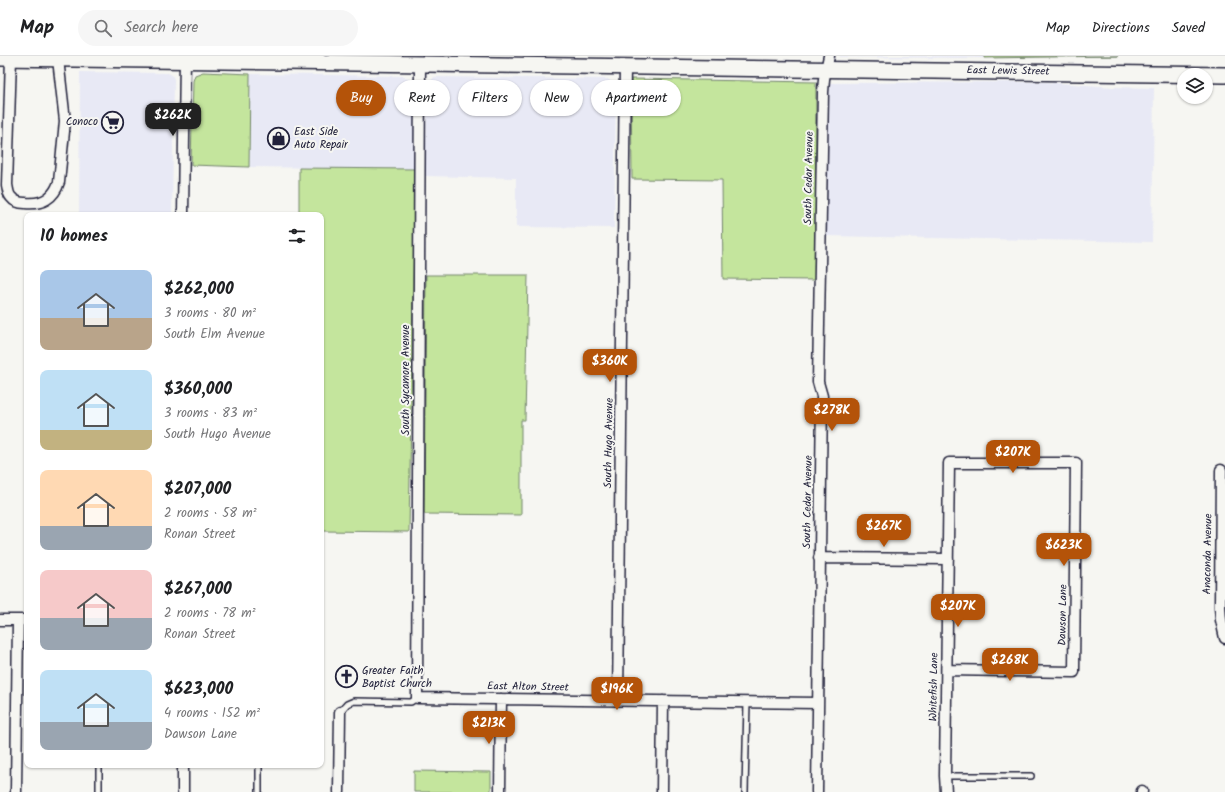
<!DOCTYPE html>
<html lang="en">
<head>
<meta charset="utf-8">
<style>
  :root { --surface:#fff; --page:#f6f6f6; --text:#202124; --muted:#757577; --line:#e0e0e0; --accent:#b45309 }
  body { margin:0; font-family:Kalam,sans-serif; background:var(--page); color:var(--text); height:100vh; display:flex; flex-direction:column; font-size:15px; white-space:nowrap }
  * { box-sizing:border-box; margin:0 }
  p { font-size:13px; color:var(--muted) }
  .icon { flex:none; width:22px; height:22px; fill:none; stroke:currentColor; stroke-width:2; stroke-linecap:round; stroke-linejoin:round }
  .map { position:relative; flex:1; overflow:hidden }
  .drawer { position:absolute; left:24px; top:156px; width:300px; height:556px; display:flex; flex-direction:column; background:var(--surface); border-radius:8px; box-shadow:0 1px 3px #0004 }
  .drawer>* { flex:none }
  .guide { position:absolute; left:336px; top:24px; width:380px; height:36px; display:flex; gap:8px }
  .tools { position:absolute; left:1177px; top:12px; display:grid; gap:8px }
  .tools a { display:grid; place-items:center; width:36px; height:36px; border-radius:50%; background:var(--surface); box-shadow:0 1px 3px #0004; font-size:20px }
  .price { position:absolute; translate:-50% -34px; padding:0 9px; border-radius:8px; background:var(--accent); color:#fff; font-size:13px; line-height:26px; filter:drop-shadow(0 1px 2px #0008) }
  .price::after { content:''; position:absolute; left:50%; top:24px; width:12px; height:9px; margin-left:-6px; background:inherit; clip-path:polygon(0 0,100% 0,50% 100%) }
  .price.selected { background:#222; color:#fff }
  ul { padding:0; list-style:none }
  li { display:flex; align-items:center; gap:12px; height:100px; padding:0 16px }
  li span { display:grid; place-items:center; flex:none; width:112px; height:80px; border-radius:8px; color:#555 }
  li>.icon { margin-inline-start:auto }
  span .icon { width:48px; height:48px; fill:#fffc; stroke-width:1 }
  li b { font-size:17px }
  h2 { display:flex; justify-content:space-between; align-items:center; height:48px; padding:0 16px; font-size:17px }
  .tag { padding:0 14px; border-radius:18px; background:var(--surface); box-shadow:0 1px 3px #0004; font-size:14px; line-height:36px }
  .tag.selected { background:var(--accent); color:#fff }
  header { display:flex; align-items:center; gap:24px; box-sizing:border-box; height:56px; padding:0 20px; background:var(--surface); border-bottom:1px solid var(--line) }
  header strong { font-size:19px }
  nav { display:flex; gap:22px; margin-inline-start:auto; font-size:14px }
  .search { width:280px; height:36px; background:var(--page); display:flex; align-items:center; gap:10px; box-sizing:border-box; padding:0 14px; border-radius:22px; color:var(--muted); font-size:15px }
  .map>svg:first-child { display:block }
</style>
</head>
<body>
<header>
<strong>Map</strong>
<div class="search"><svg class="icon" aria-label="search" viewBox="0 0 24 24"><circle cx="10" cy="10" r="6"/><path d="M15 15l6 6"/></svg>Search here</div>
<nav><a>Map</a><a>Directions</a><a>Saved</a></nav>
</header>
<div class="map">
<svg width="1225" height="736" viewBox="0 0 1225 736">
  <rect width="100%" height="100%" fill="#f6f6f2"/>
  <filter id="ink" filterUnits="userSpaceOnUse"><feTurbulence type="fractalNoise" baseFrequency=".025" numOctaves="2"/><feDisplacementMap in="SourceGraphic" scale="8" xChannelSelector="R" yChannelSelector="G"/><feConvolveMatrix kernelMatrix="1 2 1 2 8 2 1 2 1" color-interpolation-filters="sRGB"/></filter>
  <g filter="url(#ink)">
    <!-- built -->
    <path fill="#e8e9f5" d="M840,0H985V2L840,1Z
      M80,16L168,17L172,19L174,23L172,159H79Z
      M250,18L403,20L410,23L417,33L415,113L249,111Z
      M434,21L608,23L616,30L614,172L516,171V122L425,120L428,29Z
      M1044,26L1113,31L1154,32L1152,186L826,180L829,27Z"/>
    <!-- green -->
    <path fill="#c4e59d" stroke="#73846c" d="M985,0H1118L985,2Z
      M203,16L250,18L249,111L191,109L193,25L195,19Z
      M631,23L816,26L815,224L723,223L722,124L632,123Z
      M299,112L415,113L409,476L321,475V159H299Z
      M426,219H528L525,364H521V459L424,458Z
      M414,715L491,716V736H414Z"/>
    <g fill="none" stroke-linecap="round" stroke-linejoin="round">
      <defs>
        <path id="service" d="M340,656L347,648L354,645L411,646L417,642
          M945,720H1031
          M99,736V709
          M259,736V709
          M745,736L747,646"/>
        <path id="minor" d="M11,2L7,129C8,133 8,138 11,141C14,145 20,147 25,147C42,149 54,142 59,126L65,65L58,3
          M420,7L417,642L818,647
          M183,159L185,0
          M1221,414L1220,551L1221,564L1225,582
          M819,502L948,503
          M0,564H27
          M618,644L625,10
          M1142,735V736
          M16,736L18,564
          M183,736V709
          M339,736L340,656
          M500,736L501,643
          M662,736L663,645
          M817,736L822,340L818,326L823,36L824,23L829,0
          M946,736L945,720L949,407H1076L1074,616L947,614"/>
        <path id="primary" d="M0,2L1225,19"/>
      </defs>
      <!-- service casing -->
      <use href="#service" stroke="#22223b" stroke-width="8"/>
      <!-- minor casing -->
      <use href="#minor" stroke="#22223b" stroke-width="13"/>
      <!-- primary casing -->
      <use href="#primary" stroke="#22223b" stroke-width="18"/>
      <!-- service -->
      <use href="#service" stroke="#f6f6f2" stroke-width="5"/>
      <!-- minor -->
      <use href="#minor" stroke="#f6f6f2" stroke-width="10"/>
      <!-- primary -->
      <use href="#primary" stroke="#f6f6f2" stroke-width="15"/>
    </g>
  </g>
  <!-- icons -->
  <defs>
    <symbol id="supermarket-ring" viewBox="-11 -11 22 22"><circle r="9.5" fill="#f6f6f2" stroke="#22223b" stroke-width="1.5"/><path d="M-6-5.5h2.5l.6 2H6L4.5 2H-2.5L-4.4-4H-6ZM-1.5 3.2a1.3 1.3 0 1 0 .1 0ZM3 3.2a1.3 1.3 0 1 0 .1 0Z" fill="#22223b"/></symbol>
    <symbol id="shop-ring" viewBox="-11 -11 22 22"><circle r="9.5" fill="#f6f6f2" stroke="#22223b" stroke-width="1.5"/><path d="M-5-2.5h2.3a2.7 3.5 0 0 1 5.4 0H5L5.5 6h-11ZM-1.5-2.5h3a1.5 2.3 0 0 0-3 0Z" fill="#22223b"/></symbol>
    <symbol id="church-ring" viewBox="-11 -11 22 22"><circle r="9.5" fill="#f6f6f2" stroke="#22223b" stroke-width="1.5"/><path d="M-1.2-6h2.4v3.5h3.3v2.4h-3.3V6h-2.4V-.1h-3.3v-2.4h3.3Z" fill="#22223b"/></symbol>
  </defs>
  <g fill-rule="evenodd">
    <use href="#supermarket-ring" x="100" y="54" width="25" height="25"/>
    <use href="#shop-ring" x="266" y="70" width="25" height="25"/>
    <use href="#church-ring" x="334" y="608" width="25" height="25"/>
  </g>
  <g text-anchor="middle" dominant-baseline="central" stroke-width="4" stroke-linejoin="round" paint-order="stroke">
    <!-- street labels -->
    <g font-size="11" fill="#22223b" stroke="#f6f6f2">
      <text transform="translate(1008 15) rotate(1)">East Lewis Street</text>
      <text transform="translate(809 122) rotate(-89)">South Cedar Avenue</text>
      <text transform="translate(406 324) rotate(-90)">South Sycamore Avenue</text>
      <text transform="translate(609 387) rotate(-89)">South Hugo Avenue</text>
      <text transform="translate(808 446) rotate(-89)">South Cedar Avenue</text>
      <text transform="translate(1208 498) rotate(-89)">Anaconda Avenue</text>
      <text transform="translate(1063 559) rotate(-89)">Dawson Lane</text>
      <text transform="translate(528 631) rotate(1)">East Alton Street</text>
      <text transform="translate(934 631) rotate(-89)">Whitefish Lane</text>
    </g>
    <!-- poi labels -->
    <g font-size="11" fill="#22223b" stroke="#f6f6f2" text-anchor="start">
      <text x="98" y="66" text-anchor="end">Conoco</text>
      <text x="294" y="76">East Side<tspan x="294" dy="13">Auto Repair</tspan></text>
      <text x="362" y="615">Greater Faith<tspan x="362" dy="13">Baptist Church</tspan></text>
    </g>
  </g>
</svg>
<div class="tools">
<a><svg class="icon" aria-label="layers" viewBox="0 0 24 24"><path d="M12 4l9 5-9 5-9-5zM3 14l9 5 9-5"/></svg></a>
</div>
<b class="price selected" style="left:173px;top:81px">$262K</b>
<b class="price" style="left:610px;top:327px">$360K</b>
<b class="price" style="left:832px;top:376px">$278K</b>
<b class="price" style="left:1013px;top:418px">$207K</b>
<b class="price" style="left:884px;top:492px">$267K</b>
<b class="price" style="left:1064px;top:511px">$623K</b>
<b class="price" style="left:958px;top:572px">$207K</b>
<b class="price" style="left:1010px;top:626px">$268K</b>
<b class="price" style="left:617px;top:655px">$196K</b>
<b class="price" style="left:489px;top:689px">$213K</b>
<div class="guide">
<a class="tag selected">Buy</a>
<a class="tag">Rent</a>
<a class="tag">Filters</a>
<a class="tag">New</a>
<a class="tag">Apartment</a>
</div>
<section class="drawer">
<h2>10 homes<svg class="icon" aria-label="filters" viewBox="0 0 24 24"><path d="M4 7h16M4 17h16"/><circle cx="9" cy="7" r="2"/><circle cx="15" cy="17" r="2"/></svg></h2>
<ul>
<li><span style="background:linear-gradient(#a9c7e8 60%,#b9a48a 0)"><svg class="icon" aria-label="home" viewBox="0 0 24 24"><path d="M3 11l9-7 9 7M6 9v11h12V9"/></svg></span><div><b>$262,000</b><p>3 rooms · 80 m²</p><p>South Elm Avenue</p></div></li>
<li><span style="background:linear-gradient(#bfe0f5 75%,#c2b280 0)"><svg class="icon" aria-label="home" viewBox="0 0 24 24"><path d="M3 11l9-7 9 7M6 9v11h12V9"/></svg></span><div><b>$360,000</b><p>3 rooms · 83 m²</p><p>South Hugo Avenue</p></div></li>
<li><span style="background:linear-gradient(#ffd9b3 70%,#9aa5b1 0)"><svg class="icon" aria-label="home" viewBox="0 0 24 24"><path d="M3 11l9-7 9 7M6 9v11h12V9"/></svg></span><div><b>$207,000</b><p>2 rooms · 58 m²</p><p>Ronan Street</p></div></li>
<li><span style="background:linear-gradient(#f6c9c9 60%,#9aa5b1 0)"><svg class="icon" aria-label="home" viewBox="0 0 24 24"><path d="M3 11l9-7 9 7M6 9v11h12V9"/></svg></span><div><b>$267,000</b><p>2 rooms · 78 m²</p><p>Ronan Street</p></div></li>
<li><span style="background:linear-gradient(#bfe0f5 65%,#9aa5b1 0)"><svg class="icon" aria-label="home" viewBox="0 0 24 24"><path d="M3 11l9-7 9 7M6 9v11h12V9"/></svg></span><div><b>$623,000</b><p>4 rooms · 152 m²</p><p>Dawson Lane</p></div></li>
</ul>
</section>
</div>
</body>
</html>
